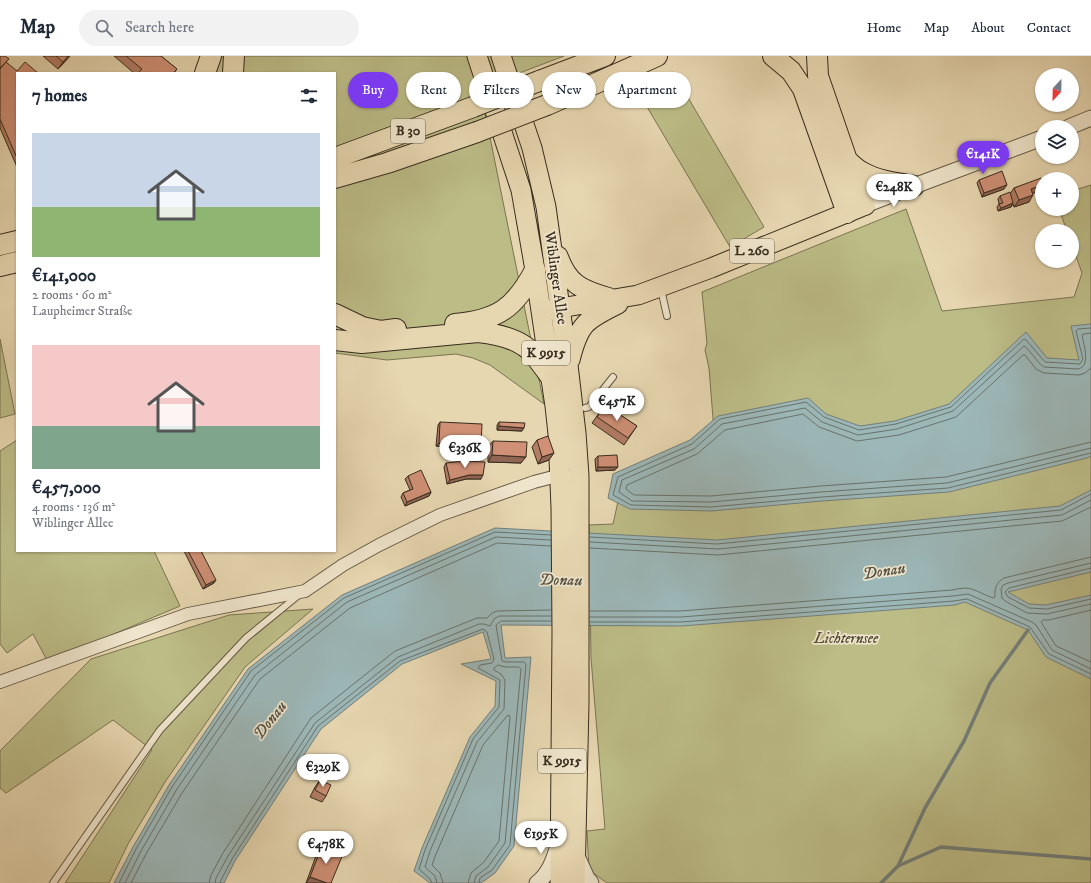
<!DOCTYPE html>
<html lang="en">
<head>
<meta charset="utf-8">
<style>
  :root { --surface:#fff; --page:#f2f2f3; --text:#1f2937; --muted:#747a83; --line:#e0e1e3; --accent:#7c3aed }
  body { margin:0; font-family:"IM FELL DW Pica",serif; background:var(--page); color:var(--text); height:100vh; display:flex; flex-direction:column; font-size:15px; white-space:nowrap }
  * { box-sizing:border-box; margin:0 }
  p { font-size:13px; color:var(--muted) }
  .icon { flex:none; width:22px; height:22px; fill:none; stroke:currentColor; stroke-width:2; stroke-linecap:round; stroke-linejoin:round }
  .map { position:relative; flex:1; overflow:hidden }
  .sheet { position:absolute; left:16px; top:16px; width:320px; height:480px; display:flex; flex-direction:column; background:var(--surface); border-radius:0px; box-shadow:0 1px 3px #0004 }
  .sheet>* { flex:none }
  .hud { position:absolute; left:348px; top:16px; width:380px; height:36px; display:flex; gap:8px }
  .needle { width:26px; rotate:202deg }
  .tools { position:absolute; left:1035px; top:12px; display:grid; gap:8px }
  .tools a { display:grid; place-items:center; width:44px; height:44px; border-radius:50%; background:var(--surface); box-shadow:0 1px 3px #0004; font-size:20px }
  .price { position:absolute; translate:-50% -34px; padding:0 9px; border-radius:14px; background:#fff; color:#222; font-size:13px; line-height:26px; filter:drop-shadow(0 1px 2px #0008) }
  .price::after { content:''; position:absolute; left:50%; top:24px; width:12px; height:9px; margin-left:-6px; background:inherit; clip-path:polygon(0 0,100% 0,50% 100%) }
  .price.active { background:var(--accent); color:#fff }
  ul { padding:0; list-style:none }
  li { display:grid; align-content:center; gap:8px; height:212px; padding:0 16px }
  li span { display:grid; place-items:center; height:124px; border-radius:0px; color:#555 }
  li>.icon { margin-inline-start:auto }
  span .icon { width:72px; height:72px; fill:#fffc; stroke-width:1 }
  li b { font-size:17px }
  h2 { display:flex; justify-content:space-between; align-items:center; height:48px; padding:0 16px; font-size:17px }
  .pill { padding:0 14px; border-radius:18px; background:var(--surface); box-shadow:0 1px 3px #0004; font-size:14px; line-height:36px }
  .pill.active { background:var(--accent); color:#fff }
  header { display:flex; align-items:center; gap:24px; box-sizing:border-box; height:56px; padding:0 20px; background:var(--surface); border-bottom:1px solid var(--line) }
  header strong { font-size:19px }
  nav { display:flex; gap:22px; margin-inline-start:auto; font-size:14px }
  .search { width:280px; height:36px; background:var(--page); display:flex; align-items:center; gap:10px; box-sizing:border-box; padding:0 14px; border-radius:22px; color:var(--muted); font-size:15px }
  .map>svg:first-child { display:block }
</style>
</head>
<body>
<header>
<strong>Map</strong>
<div class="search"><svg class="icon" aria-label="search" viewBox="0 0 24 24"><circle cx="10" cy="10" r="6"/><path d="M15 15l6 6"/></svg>Search here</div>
<nav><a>Home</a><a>Map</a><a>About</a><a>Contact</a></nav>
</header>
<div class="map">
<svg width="1091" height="827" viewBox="0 0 1091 827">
  <rect width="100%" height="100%" fill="#e7d7b1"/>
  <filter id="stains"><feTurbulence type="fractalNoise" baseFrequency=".005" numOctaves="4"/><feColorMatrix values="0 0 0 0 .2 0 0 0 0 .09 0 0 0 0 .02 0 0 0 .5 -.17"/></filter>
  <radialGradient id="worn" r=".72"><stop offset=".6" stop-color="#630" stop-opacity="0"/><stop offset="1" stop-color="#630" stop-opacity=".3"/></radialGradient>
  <!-- green -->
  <path fill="#bcbc87" stroke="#7a7452" d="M218,0H564L480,32L544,348L490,309L473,302L456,298L387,304L335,297V17H213Z
    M673,16L764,171L730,191L637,34Z
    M1091,129V827H607L589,814L587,775L605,773L591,602L589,469L613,468L625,414L714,375L709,312L705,294L707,287L702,236L906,153L942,255L1074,241L1082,217L1072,189V175H1067L1059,153H1072V135Z
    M0,283L15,358L0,362Z
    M17,384V495H154L180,550L48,606L33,578L7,597L0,588V395Z
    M313,553L245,611L165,726L128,788L109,827H65L152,694L113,664L6,737L0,732V695L91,603L229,559Z"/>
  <!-- water -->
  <path fill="#9cb7b8" stroke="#747f7a" d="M1091,268V400L1087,402L949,436L822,445L712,455L630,453L608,442L613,418L690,384L718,360L808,342L826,358L860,370L895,365L949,348L1026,276L1047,302L1079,304L1071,270Z
    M1091,434V516L1008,536L1029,548L1046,549L1091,539V623L1046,601L1028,574L965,546L955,549L681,570L501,569L505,602L531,601L514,790L495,817L481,827H430L414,815L422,792L470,681L495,650L496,625L461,608L491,603L483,576L402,608L321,673L235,805L224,827H114L133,791L169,729L248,613L342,539L495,472L717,484L1060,450Z"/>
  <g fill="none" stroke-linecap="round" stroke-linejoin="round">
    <!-- shore -->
    <path stroke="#6a726b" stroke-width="1" d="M1091,272L1078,273L1076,275L1083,303L1080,308L1045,306L1026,284L1024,283L951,351L896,368L859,374L824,361L806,346L720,363L692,388L618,421L613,439L631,449L711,451L822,441L948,432L1091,397
      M1091,277L1084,278L1082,279C1084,290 1091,310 1078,313L1044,311L1040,308L1026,291L1024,290L953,355L897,373L858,379L822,366L805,352L722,368L694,393L622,424L619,436L632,445L711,446L821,436L947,427L1091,392
      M1091,312L1085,317L1079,319L1044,317L1036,313L1025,299H1023L956,361L899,379L857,385L819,371L803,358L725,374L697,398L627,429L626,433L634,439L711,440L821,430L946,421L1091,386
      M590,481L717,488L1061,454L1091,438
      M590,486L718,493L1062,459L1091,444
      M590,492L718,499L1062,465L1091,451
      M1091,507L1008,527L1003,529L1001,533L1002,542L1005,545L1027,557L1047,558L1091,548
      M1091,512L1009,532L1005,536L1008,541L1029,552L1047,553L1091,543
      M1091,554L1049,564H1043L1041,566L1056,590L1091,606
      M590,555H680L952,534C973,529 974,535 993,542L995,541C994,532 997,526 1004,522L1091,501
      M590,561H681L953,540L968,538L1032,566L1036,569L1052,594L1091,613
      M590,566H681L954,545L967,543L1030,571L1049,598L1091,618
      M119,827L136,793L172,731L251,615L344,542L495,476L551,479
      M125,827L141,795L177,733L255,619L347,546L496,481L551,484
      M131,827L146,798L182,737L260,623L350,552L497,487L551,490
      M209,827L211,819L223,797L311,662L395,595L477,562H487L492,557L497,555L551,554
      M215,827L216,822L228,800L315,667L398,601L479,568H484L490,570L494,563L499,560H551
      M220,827L221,824L232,803L318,670L400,605L483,573L487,576L494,603L492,607L480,609L478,612L500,624L499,651L473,683L425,794L419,813L430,823L432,827
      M437,827L435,820L425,811L430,795L477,686L504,653L505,624L501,618L494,614V612L498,609L505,611H519L521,613L505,787L488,811L476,820L474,827
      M443,827L440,817L432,809L436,798L483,689L507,660L509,659L510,661L499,785L484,806L471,817L468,827
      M479,827L480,822L492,814L510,789L526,608L524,606H506L502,605L496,569L501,565H551"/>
    <!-- stream -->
    <path stroke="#747f7a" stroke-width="3.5" d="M898,810L925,752L964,685L990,627L1028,574
      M881,827L898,810L941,791L1091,803"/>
    <defs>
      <path id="service" d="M661,233L667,260
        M585,352L589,351L613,321
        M53,827L160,674L246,582L300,538"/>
      <path id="minor" d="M0,626L188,558L305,535L343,509L379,489L440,459L534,426L553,421L566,420"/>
      <path id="tertiary" d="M1069,71L1091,62
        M865,149L914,130L1042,82
        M577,800L587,822L591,827
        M537,827C549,818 554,803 558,790"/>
      <path id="primary" d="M477,0L521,134L535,214L555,350L558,378L561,452L562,576L560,827
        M501,0L532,92L546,151L568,309L576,377L579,420V647L575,827
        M558,200C568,228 581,234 610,242
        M548,254L638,239L711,212L861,151
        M570,304C579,268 585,264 618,248"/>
      <path id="trunk" d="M773,0L791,15L803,33L847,157
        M817,0L818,20L847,104L865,149
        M205,17L211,0
        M233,17L234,0
        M539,25L605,0
        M547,49L657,0
        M335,102L473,51
        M847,104C851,108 856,113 862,116C878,125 896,127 914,130
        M335,122L387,107L477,76
        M0,189L17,185
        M0,210L17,206
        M335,258L362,271L381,275L396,273
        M455,268C498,264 515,252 535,214
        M335,284L362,287L478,276C498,278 522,283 535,300C540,306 545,313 550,320"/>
    </defs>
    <!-- service casing -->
    <use href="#service" stroke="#645743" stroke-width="8"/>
    <!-- minor casing -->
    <use href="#minor" stroke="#645743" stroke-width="14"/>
    <!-- tertiary casing -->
    <use href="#tertiary" stroke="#645743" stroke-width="17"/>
    <!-- primary casing -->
    <use href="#primary" stroke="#382c1e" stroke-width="21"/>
    <!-- trunk casing -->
    <use href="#trunk" stroke="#382c1e" stroke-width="22"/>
    <!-- service -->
    <use href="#service" stroke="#efe5cc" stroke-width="6"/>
    <!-- minor -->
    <use href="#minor" stroke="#efe5cc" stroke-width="12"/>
    <!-- tertiary -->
    <use href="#tertiary" stroke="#efe5cc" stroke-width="15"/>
    <!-- primary -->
    <use href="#primary" stroke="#e7d7b1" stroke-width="19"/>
    <!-- trunk -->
    <use href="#trunk" stroke="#e7d7b1" stroke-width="20"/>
    <defs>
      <path id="trunk-bridge" d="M473,51L539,25
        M477,76L547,49"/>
    </defs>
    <!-- trunk-bridge casing -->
    <use href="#trunk-bridge" stroke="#382c1e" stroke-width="22" stroke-linecap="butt"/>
    <!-- trunk-bridge -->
    <use href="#trunk-bridge" stroke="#e7d7b1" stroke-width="20"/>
  </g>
  <!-- wall -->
  <path fill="#b27c65" stroke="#382c1e" d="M0,0L17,17V111L0,72Z
    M43,0H70L58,13Z
    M114,0H161L177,13L174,17H134Z
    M979,124L1004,133L982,141L977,127Z
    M1042,124V131L1039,135L1033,137L1029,146L1014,151L1013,148L1011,151L998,155L997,151L999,148L998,143L1000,140L1010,138L1014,132Z
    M605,349L637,370L624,389L592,367Z
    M440,366L481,389L478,393L436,390L438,369Z
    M499,366L522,375L497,374V369Z
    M537,384L549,404L538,408L532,391Z
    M493,385L521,407L488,406V391Z
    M598,400L615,414L596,415L595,403Z
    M446,407L481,423H466L447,428L444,411Z
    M408,420L431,436L429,440L405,450L401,441L403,437L410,434L405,423Z
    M184,495H201L214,527L203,533Z
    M320,724L326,740L322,746L310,741L315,731Z
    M322,790L331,827H306L317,797Z"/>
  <!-- shaded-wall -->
  <path fill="#916553" stroke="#382c1e" d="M68,0H70L58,13L63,6Z
    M1007,129L1004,133L982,141L984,137Z
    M1042,129V131L1039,135L1026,140L1031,133Z
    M1033,139L1029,146L1014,151L1019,144Z
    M1013,147L1011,151L998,155L1001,152Z
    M499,370L524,372L522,375L497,374Z
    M439,387L481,389L478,393L436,390Z
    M554,397L549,404L538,408L542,401Z
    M492,399L526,401L521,407L488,406Z
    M598,411H618L615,414L596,415Z
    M469,419H483L481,423H466L447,428L450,424Z
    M431,436L429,440L405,450L407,446Z
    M216,524L214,527L203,533L206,529Z
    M310,821L327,827H306Z"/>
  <!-- building -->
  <path fill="#cf9076" stroke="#382c1e" d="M0,0H5L9,3L0,12Z
    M56,0H68L63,6Z
    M126,0H161L177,13L173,17H138L142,13Z
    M6,6L17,15L25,6L38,17H17V102L0,63V13Z
    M1002,115L1007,129L984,137L979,124Z
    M1041,122L1042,129L1031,133L1033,139L1019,144L1014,132Z
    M1010,136L1013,147L1001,152L999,148L1003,147L1000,140Z
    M605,349L637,370L628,382L597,361Z
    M440,366L482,368L481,389L439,387Z
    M499,366L525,367L524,372L499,370Z
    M548,380L554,397L542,401L537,384Z
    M493,385L527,386L526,401L492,399Z
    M617,399L618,411H598V400Z
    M465,405L485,406L483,419H469L450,424L446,407Z
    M421,414L431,436L407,446L403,437L413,433L408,420Z
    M188,495H201L216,524L206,529Z
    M320,724L331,729L326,740L315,734Z
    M322,790L343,798L331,827H327L310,821Z"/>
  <g text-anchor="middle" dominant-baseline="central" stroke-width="3.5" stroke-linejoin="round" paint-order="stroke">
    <!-- shield labels -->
    <g fill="#efe5cc" stroke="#6f6452" stroke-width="1">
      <rect x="391" y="63" width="34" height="24" rx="3"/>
      <rect x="730" y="183" width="44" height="24" rx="3"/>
      <rect x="522" y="285" width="48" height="24" rx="3"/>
      <rect x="538" y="693" width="48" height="24" rx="3"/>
    </g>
    <g font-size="14" font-weight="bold" fill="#382c1e">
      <text x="408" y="75">B 30</text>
      <text x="752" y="195">L 260</text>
      <text x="546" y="297">K 9915</text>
      <text x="562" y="705">K 9915</text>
    </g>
    <!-- street labels -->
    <g font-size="15" fill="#382c1e" stroke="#efe5cc">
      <text transform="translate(556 222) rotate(82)">Wiblinger Allee</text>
    </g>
    <!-- park labels -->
    <g font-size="15" font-style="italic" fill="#524933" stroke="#efe5cc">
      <text x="846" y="582">Lichternsee</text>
    </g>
    <!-- water labels -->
    <g font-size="16" font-style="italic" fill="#514f44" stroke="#efe5cc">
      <text transform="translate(884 515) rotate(-9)">Donau</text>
      <text transform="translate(561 524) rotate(1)">Donau</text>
      <text transform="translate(270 664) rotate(-52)">Donau</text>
    </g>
  </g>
  <rect width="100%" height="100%" filter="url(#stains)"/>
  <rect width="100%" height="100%" fill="url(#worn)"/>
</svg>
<div class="tools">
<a><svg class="needle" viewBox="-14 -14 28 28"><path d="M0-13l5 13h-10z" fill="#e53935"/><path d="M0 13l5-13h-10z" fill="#747a83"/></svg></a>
<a><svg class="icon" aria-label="layers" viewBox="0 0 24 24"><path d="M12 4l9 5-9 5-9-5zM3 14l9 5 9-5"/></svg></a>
<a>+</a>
<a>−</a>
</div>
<b class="price active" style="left:983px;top:119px">€141K</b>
<b class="price" style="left:894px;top:152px">€248K</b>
<b class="price" style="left:617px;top:366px">€457K</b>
<b class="price" style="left:465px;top:413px">€336K</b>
<b class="price" style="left:323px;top:732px">€329K</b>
<b class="price" style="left:541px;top:799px">€195K</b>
<b class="price" style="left:326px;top:809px">€478K</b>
<div class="hud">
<a class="pill active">Buy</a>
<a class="pill">Rent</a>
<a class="pill">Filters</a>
<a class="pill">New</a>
<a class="pill">Apartment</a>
</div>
<section class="sheet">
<h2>7 homes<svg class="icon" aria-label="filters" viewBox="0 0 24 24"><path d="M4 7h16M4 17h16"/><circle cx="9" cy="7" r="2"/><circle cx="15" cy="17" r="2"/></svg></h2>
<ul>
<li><span style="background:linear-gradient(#c9d6e8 60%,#8fb573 0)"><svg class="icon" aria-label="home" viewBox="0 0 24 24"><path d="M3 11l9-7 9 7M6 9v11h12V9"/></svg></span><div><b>€141,000</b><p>2 rooms · 60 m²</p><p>Laupheimer Straße</p></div></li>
<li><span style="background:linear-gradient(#f6c9c9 65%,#7fa58c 0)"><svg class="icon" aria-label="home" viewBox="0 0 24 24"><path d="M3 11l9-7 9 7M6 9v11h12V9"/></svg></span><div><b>€457,000</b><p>4 rooms · 136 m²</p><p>Wiblinger Allee</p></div></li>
</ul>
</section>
</div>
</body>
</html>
